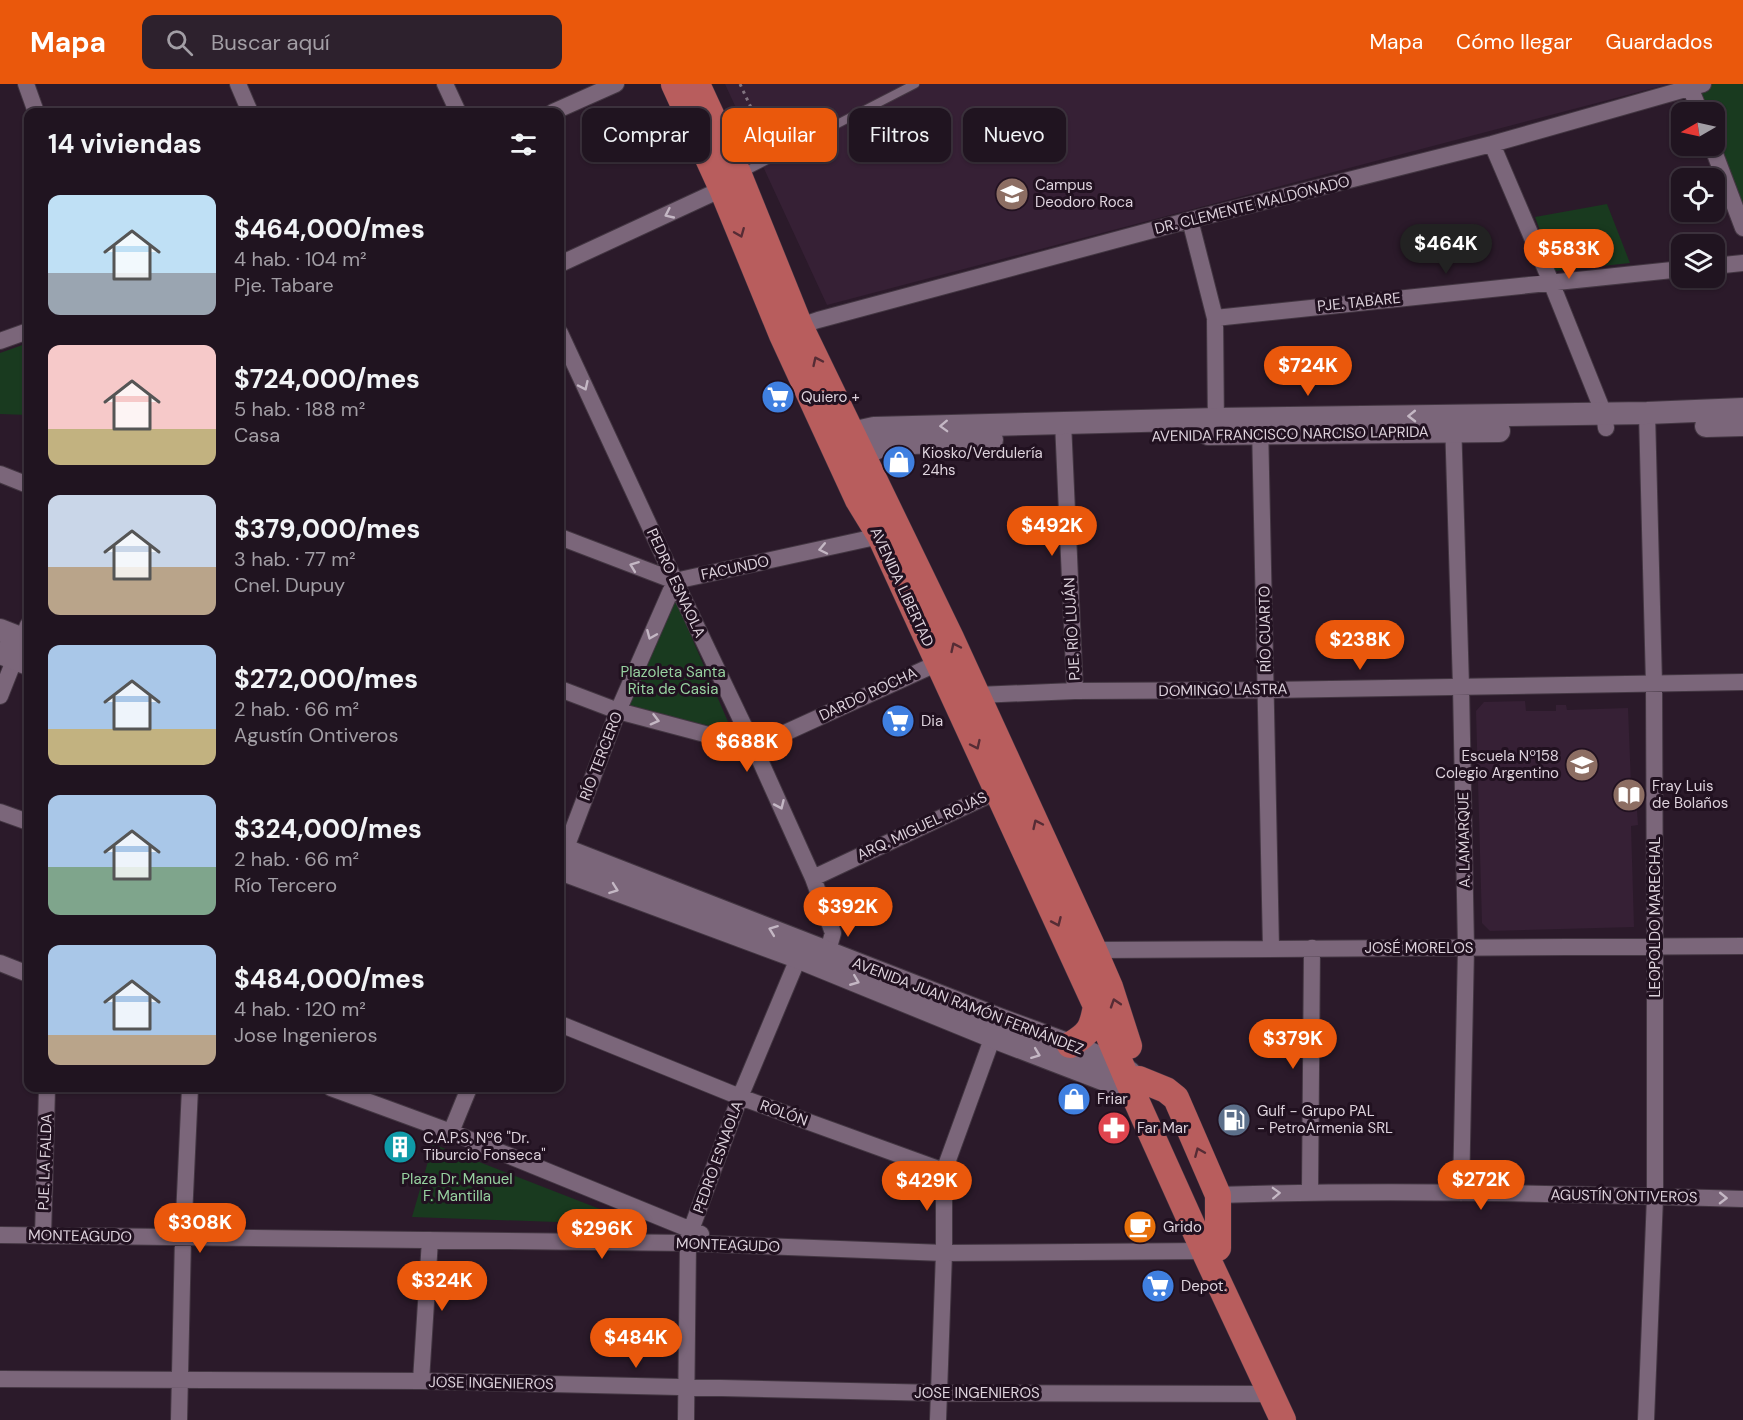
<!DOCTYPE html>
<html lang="es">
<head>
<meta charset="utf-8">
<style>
  :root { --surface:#201420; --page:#2d212d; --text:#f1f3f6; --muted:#a29ea5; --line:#3d333e; --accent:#ea580c }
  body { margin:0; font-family:"DM Sans",sans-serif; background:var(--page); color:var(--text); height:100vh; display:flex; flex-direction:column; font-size:22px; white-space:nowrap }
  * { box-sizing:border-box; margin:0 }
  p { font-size:20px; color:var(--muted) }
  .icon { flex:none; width:33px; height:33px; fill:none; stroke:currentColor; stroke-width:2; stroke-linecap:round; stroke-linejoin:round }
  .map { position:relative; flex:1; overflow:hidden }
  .side { position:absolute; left:24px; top:24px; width:540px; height:984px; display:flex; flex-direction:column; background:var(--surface); border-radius:12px; box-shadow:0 2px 4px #0004,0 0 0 2px var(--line) }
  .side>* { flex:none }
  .hud { position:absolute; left:582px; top:24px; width:570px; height:54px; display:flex; gap:12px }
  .needle { width:39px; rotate:261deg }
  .controls { position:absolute; left:1671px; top:18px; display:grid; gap:12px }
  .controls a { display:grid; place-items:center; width:54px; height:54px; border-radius:12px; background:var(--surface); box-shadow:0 2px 4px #0004,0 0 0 2px var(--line); font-size:30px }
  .price { position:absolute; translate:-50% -51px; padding:0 14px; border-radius:21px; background:var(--accent); color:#fff; font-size:20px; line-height:39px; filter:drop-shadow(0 2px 3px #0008) }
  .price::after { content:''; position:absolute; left:50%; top:36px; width:18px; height:14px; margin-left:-9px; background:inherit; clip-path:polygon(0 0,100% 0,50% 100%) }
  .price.on { background:#222; color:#fff }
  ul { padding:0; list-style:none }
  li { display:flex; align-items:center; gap:18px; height:150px; padding:0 24px }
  li span { display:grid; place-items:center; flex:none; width:168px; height:120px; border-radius:12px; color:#555 }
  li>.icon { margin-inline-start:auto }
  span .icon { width:72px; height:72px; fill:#fffc; stroke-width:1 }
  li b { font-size:26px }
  h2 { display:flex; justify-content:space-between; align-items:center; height:72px; padding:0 24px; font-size:26px }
  .tag { padding:0 21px; border-radius:12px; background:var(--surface); box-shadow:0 2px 4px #0004,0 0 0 2px var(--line); font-size:21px; line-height:54px }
  .tag.on { background:var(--accent); color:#fff }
  header { display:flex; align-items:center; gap:36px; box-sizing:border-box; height:84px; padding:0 30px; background:var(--accent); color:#fff }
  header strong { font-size:28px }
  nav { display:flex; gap:33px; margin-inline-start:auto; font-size:21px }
  .search { width:420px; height:54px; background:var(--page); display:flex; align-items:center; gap:15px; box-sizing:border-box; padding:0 21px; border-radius:12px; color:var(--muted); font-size:22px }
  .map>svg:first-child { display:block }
</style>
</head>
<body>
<header>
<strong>Mapa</strong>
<div class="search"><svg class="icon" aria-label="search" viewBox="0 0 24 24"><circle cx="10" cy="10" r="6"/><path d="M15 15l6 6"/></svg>Buscar aquí</div>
<nav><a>Mapa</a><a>Cómo llegar</a><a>Guardados</a></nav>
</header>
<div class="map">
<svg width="1743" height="1336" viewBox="0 0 1743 1336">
  <rect width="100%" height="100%" fill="#2b1a2a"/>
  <!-- built -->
  <path fill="#362035" d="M725,0H1669L827,221Z
    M1525,617L1526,627H1556V621H1566L1567,626L1628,624L1632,726H1637L1638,741L1631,742L1634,843L1490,847L1482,839L1476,627L1484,618Z"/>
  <!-- green -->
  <path fill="#193a1f" d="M1703,0H1743V144L1714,62V28H1700L1690,3Z
    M1607,120L1630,179L1555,187L1535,133Z
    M28,259V331L0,330V269Z
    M673,510L732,647L624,622Z
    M433,1060L641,1141L412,1133Z"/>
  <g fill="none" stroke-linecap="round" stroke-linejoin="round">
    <defs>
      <path id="service" d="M742,89L915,0"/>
      <path id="minor" d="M26,0L36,28
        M238,0L250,28
        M445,0L458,28
        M1690,3L1700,28
        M553,28L616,0
        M1492,60L1551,198L1604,330L1606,344
        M1712,62L1743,144
        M1190,136L1215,234L1216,346
        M560,180L722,105
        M1714,182L1743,179
        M1215,234L1682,185
        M800,242L818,236L1190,136L1492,60L1703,0
        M560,249L675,497L754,663L813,794L833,849L825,877
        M0,257L28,247
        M1453,336L1461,602L1466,864L1461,1109
        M1063,338L1075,607
        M1260,340L1271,864
        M0,390L28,401
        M560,453L675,497L880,452
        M560,605L618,627L754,663L938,579
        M0,612L28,541
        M971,614L978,611L1075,607L1266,606L1743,598
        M0,728L28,738
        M561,777L618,627L675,497
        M813,794L998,707
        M1094,866L1743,862
        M0,879L28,890
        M560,940L740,1013L944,1087
        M331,1004L451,1048L701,1150
        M451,1048L469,1004
        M1310,1108L1312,864
        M1218,1111C1393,1105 1568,1110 1743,1115
        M0,1151L688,1159L944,1169L1204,1167
        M43,1152L47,1004
        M0,1295L421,1297L938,1309L1271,1310
        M421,1297L430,1156
        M179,1336L183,1154L190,1004
        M686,1336L688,1159L691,1146L740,1013L802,865
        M938,1336L944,1169V1087L996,944
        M1646,1336L1655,1113V863L1654,600L1647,329"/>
      <path id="secondary" d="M1706,342L1743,341
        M1208,350L1499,347
        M835,356L851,349L874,344L1217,335L1647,329L1743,325
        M846,379L885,360L992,356
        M0,546L28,557
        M0,569L28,580
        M560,764L999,935L1070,961L1121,982L1130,989
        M560,785L797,873L993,953L1131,1006"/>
      <path id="primary" d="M674,0L722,105L782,251L858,416L880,452L1096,922L1136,1016L1204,1167L1283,1336
        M697,0L739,91L800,242L951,554L1094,866L1110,903L1129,962
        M1070,961C1090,949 1092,944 1096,922
        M1139,995L1166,1006L1176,1014L1218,1111V1164"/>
    </defs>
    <!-- service casing -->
    <use href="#service" stroke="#433642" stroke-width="10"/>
    <!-- minor casing -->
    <use href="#minor" stroke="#433642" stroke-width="18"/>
    <!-- secondary casing -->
    <use href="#secondary" stroke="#433642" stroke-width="24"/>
    <!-- primary casing -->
    <use href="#primary" stroke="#433642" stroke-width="27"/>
    <!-- path -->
    <path stroke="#827481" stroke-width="3" stroke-dasharray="3 4.5" stroke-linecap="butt" d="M740,0L769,62"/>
    <!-- service -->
    <use href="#service" stroke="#7b667a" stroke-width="8"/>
    <!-- minor -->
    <use href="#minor" stroke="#7b667a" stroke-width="16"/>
    <!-- secondary -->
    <use href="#secondary" stroke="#7b667a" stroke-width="22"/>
    <!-- primary -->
    <use href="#primary" stroke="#b85d5d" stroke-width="26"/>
  </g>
  <!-- one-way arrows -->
  <defs><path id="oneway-chevron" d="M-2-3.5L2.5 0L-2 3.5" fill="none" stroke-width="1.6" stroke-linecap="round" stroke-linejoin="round" transform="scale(1.5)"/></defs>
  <g stroke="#c4b7c4">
    <use href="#oneway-chevron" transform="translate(669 130) rotate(155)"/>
    <use href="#oneway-chevron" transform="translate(584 302) rotate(65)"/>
    <use href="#oneway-chevron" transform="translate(1412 332) rotate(179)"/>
    <use href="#oneway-chevron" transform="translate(944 342) rotate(178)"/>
    <use href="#oneway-chevron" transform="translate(823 465) rotate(168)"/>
    <use href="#oneway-chevron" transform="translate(634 482) rotate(-159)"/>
    <use href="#oneway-chevron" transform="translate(651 551) rotate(113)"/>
    <use href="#oneway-chevron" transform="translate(655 636) rotate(15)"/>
    <use href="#oneway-chevron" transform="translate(780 721) rotate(66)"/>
    <use href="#oneway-chevron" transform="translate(614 805) rotate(20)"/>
    <use href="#oneway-chevron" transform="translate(773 846) rotate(-159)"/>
    <use href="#oneway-chevron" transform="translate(855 897) rotate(22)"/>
    <use href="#oneway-chevron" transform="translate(1036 970) rotate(21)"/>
    <use href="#oneway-chevron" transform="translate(1276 1109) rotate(-2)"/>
    <use href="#oneway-chevron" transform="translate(1723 1114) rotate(1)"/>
  </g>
  <g stroke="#562c35">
    <use href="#oneway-chevron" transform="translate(740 149) rotate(68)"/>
    <use href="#oneway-chevron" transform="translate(817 277) rotate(-115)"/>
    <use href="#oneway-chevron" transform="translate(955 563) rotate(-115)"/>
    <use href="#oneway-chevron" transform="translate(976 661) rotate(65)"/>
    <use href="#oneway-chevron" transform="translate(1037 740) rotate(-115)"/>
    <use href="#oneway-chevron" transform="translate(1057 838) rotate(66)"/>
    <use href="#oneway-chevron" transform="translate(1115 919) rotate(-108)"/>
    <use href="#oneway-chevron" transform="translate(1199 1068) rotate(-113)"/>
  </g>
  <!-- icons -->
  <defs>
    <symbol id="university-disc" viewBox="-11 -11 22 22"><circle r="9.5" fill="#8d6e63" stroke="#211120"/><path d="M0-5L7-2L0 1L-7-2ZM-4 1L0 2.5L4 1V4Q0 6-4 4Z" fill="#fff"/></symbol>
    <symbol id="supermarket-disc" viewBox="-11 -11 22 22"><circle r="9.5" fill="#3f7fe0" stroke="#211120"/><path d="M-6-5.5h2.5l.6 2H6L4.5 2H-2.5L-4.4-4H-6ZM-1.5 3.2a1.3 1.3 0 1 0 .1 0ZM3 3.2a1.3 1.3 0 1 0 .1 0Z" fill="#fff"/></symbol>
    <symbol id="shop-disc" viewBox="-11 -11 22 22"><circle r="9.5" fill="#3f7fe0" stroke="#211120"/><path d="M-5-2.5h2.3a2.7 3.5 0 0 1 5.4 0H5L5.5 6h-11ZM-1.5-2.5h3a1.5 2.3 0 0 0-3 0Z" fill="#fff"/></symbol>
    <symbol id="school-disc" viewBox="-11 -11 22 22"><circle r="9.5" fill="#8d6e63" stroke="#211120"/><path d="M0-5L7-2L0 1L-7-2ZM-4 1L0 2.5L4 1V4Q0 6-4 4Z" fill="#fff"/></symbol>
    <symbol id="library-disc" viewBox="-11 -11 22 22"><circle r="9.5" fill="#8d6e63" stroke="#211120"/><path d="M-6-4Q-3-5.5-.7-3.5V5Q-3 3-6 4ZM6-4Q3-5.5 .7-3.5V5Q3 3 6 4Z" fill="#fff"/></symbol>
    <symbol id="fuel-disc" viewBox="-11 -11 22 22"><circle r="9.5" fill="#5c6f8a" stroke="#211120"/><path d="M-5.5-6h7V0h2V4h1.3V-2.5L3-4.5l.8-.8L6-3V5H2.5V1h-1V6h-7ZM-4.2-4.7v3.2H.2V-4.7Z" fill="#fff"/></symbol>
    <symbol id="pharmacy-disc" viewBox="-11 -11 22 22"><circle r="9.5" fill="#e0444e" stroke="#211120"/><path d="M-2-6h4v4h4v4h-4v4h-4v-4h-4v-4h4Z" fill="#fff"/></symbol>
    <symbol id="building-disc" viewBox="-11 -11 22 22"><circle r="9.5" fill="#0f9aa8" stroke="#211120"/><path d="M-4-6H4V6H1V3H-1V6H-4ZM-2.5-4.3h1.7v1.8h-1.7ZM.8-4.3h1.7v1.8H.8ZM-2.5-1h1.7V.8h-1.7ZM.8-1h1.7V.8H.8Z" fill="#fff"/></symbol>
    <symbol id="cafe-disc" viewBox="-11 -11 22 22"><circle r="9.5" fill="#e8710a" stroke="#211120"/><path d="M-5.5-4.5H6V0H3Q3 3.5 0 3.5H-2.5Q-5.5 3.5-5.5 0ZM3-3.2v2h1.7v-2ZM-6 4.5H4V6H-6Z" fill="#fff"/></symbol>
  </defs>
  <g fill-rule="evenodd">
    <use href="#university-disc" x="993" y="91" width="38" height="38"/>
    <use href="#supermarket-disc" x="759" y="294" width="38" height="38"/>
    <use href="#shop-disc" x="880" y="359" width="38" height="38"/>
    <use href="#supermarket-disc" x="879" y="618" width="38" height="38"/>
    <use href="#school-disc" x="1563" y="662" width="38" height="38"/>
    <use href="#library-disc" x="1610" y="692" width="38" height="38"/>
    <use href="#shop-disc" x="1055" y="996" width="38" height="38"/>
    <use href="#fuel-disc" x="1215" y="1017" width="38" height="38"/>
    <use href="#pharmacy-disc" x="1095" y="1025" width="38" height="38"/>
    <use href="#building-disc" x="381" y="1044" width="38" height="38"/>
    <use href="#cafe-disc" x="1121" y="1124" width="38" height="38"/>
    <use href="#supermarket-disc" x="1139" y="1183" width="38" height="38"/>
  </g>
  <g text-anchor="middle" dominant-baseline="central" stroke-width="6" stroke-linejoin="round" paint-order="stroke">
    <!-- poi labels -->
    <g font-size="15" fill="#ddd2dc" stroke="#211120" text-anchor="start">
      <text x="1035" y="101">Campus<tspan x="1035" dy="17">Deodoro Roca</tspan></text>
      <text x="801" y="313">Quiero +</text>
      <text x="922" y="369">Kiosko/Verdulería<tspan x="922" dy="17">24hs</tspan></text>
      <text x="921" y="637">Dia</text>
      <text x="1559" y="672" text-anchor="end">Escuela Nº158<tspan x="1559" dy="17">Colegio Argentino</tspan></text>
      <text x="1652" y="702">Fray Luis<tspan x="1652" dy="17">de Bolaños</tspan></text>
      <text x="1097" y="1015">Friar</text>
      <text x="1257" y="1027">Gulf - Grupo PAL<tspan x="1257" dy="17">- PetroArmenia SRL</tspan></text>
      <text x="1137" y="1044">Far Mar</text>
      <text x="423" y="1054">C.A.P.S. Nº6 "Dr.<tspan x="423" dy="17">Tiburcio Fonseca"</tspan></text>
      <text x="1163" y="1143">Grido</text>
      <text x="1181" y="1202">Depot.</text>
    </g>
    <!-- street labels -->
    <g font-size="15" fill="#ddd2dc" stroke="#211120">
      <text transform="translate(1252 121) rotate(-14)">DR. CLEMENTE MALDONADO</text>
      <text transform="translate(1359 218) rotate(-6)">PJE. TABARE</text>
      <text transform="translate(1290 350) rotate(-1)">AVENIDA FRANCISCO NARCISO LAPRIDA</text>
      <text transform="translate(735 484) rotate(-12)">FACUNDO</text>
      <text transform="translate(676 499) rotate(65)">PEDRO ESNAOLA</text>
      <text transform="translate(902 503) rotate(65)">AVENIDA LIBERTAD</text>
      <text transform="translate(1072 545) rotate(-93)">PJE. RÍO LUJÁN</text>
      <text transform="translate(1265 545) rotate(-91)">RÍO CUARTO</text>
      <text transform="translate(1223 606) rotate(-1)">DOMINGO LASTRA</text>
      <text transform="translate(868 610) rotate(-25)">DARDO ROCHA</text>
      <text transform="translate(601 672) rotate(-69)">RÍO TERCERO</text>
      <text transform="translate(922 742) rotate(-25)">ARQ. MIGUEL ROJAS</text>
      <text transform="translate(1464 756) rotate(-91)">A. LAMARQUE</text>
      <text transform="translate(1655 833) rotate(-90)">LEOPOLDO MARECHAL</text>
      <text x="1419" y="864">JOSÉ MORELOS</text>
      <text transform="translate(968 922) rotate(21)">AVENIDA JUAN RAMÓN FERNÁNDEZ</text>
      <text transform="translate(784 1029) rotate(20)">ROLÓN</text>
      <text transform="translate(718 1073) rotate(-70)">PEDRO ESNAOLA</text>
      <text transform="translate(45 1078) rotate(-88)">PJE. LA FALDA</text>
      <text transform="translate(1624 1112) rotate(1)">AGUSTÍN ONTIVEROS</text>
      <text transform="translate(80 1152) rotate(1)">MONTEAGUDO</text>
      <text transform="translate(728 1161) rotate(2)">MONTEAGUDO</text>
      <text transform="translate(491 1299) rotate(1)">JOSE INGENIEROS</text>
      <text x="977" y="1309">JOSE INGENIEROS</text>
    </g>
    <!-- park labels -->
    <g font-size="15" fill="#97d2a0" stroke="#211120">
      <text x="673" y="588">Plazoleta Santa<tspan x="673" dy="17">Rita de Casia</tspan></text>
      <text x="457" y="1095">Plaza Dr. Manuel<tspan x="457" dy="17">F. Mantilla</tspan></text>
    </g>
  </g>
</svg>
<div class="controls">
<a><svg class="needle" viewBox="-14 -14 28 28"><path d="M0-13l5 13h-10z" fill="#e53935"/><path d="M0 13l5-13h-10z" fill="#a29ea5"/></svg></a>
<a><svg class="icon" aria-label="locate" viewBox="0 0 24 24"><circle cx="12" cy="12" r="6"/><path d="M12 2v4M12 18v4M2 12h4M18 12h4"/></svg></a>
<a><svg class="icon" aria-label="layers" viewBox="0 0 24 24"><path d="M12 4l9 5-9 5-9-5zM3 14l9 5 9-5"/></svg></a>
</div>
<b class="price on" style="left:1446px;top:191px">$464K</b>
<b class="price" style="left:1569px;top:196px">$583K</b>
<b class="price" style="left:1308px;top:313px">$724K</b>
<b class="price" style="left:1052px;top:473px">$492K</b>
<b class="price" style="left:1360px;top:587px">$238K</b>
<b class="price" style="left:747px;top:689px">$688K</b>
<b class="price" style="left:848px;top:854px">$392K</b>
<b class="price" style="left:1293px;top:986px">$379K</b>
<b class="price" style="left:1481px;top:1127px">$272K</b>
<b class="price" style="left:927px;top:1128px">$429K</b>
<b class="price" style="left:200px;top:1170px">$308K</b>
<b class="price" style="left:602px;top:1176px">$296K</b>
<b class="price" style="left:442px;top:1228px">$324K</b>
<b class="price" style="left:636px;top:1285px">$484K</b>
<div class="hud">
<a class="tag">Comprar</a>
<a class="tag on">Alquilar</a>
<a class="tag">Filtros</a>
<a class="tag">Nuevo</a>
</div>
<section class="side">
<h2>14 viviendas<svg class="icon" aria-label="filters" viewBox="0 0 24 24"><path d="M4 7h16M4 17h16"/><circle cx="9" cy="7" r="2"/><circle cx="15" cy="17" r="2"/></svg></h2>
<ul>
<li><span style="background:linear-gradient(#bfe0f5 65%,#9aa5b1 0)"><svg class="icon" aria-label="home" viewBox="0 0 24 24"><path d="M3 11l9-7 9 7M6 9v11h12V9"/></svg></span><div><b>$464,000/mes</b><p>4 hab. · 104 m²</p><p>Pje. Tabare</p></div></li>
<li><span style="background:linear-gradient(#f6c9c9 70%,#c2b280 0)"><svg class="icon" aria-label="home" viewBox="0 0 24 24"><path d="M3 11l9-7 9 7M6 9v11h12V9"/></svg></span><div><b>$724,000/mes</b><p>5 hab. · 188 m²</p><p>Casa</p></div></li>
<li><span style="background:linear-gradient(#c9d6e8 60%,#b9a48a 0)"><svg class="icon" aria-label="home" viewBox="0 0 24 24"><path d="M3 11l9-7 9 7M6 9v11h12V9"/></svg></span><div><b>$379,000/mes</b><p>3 hab. · 77 m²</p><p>Cnel. Dupuy</p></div></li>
<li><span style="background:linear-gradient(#a9c7e8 70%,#c2b280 0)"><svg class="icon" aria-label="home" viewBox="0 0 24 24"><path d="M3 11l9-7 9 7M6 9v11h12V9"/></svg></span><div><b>$272,000/mes</b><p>2 hab. · 66 m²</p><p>Agustín Ontiveros</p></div></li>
<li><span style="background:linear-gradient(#a9c7e8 60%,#7fa58c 0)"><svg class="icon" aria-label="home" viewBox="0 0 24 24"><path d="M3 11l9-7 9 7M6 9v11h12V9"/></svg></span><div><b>$324,000/mes</b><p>2 hab. · 66 m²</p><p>Río Tercero</p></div></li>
<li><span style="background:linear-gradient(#a9c7e8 75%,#b9a48a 0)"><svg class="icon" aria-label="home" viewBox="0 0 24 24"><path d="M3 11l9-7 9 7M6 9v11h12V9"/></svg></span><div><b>$484,000/mes</b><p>4 hab. · 120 m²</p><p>Jose Ingenieros</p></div></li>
</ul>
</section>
</div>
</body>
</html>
